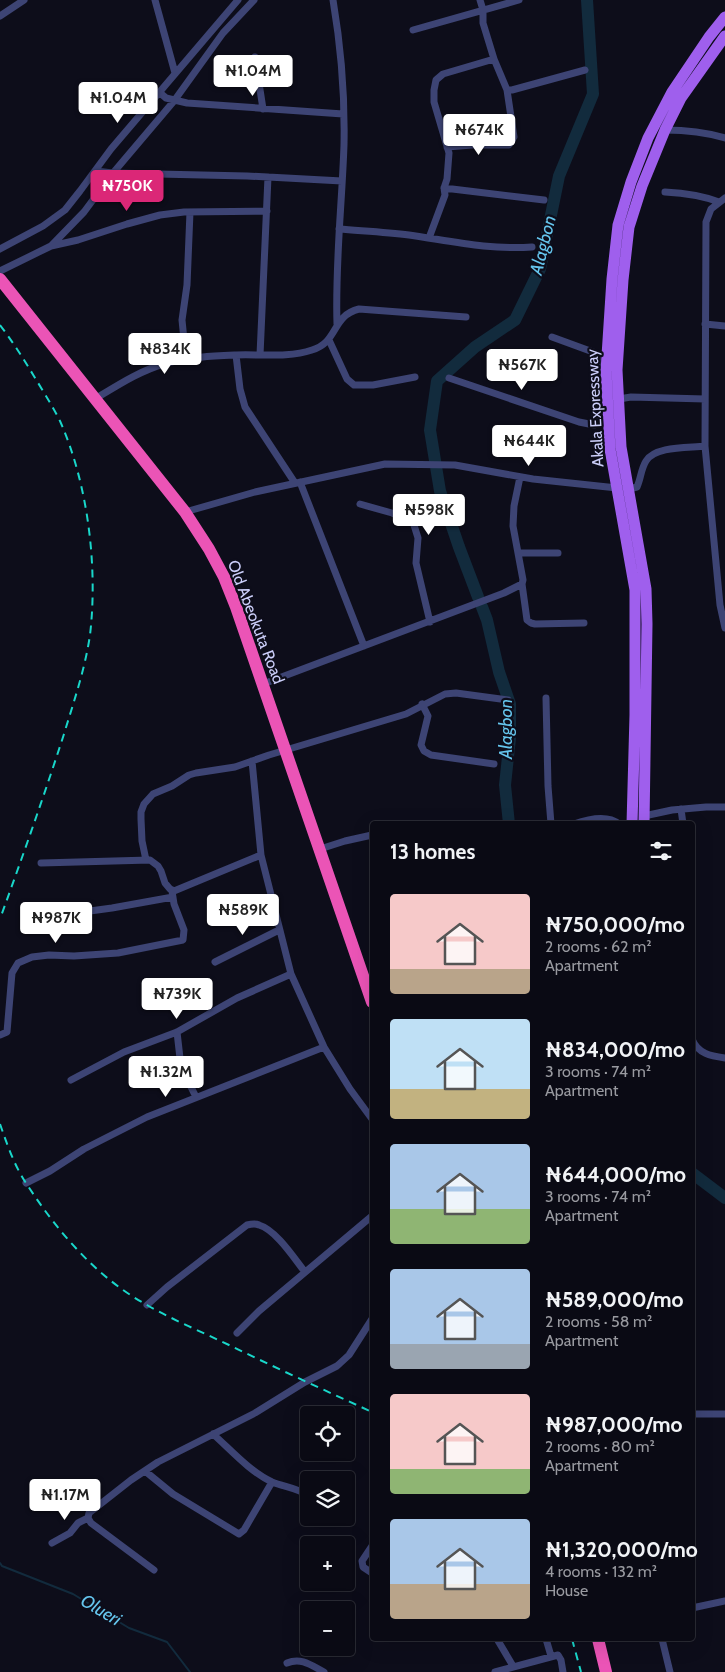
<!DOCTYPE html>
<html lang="en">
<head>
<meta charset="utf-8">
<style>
  :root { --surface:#0a0a14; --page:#181822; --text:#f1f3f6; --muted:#999aa0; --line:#2a2b34; --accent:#db2777 }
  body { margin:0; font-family:Cabin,sans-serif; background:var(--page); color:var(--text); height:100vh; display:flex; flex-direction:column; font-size:19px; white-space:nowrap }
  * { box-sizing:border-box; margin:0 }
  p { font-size:16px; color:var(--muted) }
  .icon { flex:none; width:28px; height:28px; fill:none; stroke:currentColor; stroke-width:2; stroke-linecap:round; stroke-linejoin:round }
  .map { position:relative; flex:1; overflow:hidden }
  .details { position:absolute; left:370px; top:821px; width:325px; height:820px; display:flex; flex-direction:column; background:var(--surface); border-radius:5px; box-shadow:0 5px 20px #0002,0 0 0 1px var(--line) }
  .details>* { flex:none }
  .tools { position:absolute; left:300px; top:1406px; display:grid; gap:10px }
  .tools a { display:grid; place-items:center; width:55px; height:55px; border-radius:5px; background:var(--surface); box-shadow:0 5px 20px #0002,0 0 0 1px var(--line); font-size:25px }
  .price { position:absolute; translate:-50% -42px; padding:0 11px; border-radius:5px; background:#fff; color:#222; font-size:16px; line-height:32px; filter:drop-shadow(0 1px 2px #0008) }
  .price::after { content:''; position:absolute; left:50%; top:30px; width:15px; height:11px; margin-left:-8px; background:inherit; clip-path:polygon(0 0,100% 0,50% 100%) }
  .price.active { background:var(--accent); color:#fff }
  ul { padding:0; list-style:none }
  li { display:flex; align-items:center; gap:15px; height:125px; padding:0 20px }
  li span { display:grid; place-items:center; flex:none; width:140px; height:100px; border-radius:5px; color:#555 }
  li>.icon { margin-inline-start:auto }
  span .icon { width:60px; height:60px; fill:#fffc; stroke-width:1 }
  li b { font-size:21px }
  h2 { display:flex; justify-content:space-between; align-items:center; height:60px; padding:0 20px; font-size:21px }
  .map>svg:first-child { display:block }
</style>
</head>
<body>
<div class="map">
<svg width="725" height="1672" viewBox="0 0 725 1672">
  <rect width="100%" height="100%" fill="#0d0d1a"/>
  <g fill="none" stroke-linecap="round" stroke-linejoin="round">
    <!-- stream -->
    <path stroke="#122b3d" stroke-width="2" d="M0,1563L2,1566L73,1594L129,1628L167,1642L190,1672"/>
    <!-- river -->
    <path stroke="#122b3d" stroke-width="12" d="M478,597L459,547L440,491L430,430L437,381L475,347L515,320L540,269L559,176L593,94L587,0
      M482,607L487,620L499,672L510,704V738L505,785L509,824
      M692,1173L725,1198"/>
    <!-- street -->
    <path stroke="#3d4474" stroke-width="7" d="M155,0L175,73
      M333,0C341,47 345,96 344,145C342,204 335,264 337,324
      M0,16L24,0
      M413,30L519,0
      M255,57L263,109
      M507,90H512L585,70
      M159,92L166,98L187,103L343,114
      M665,130C685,130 705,132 725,138
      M447,147L472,145H509L514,137L507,90L494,59L483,23V10L480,0
      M95,171L113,173L247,176L342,181
      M444,188L447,179L449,153L434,102V90L436,80L443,74L494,59
      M665,192C684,193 701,195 719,202
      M725,198L711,209L706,222L705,446L720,605L725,628
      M339,229C363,231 386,232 409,235C451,241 489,250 532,247
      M429,238L445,195L444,188L544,200
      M51,246L84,212L113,173L174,101L223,33L254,0
      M0,249L43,226L65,210L80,191L111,149L238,0
      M0,271L51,246L78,240L127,224L160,215L184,212L267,211
      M705,324L725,326
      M329,340L347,379L354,385H373L415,377
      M236,355L240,389L245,407L295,483
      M260,355L268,177
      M186,360L182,320L187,285L190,212
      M449,378L579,422L594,425L597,402V356L593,352L552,337
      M95,399C118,385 141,370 167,363C189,357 214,356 236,355C261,354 288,358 312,350C339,342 331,316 359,309L466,317
      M619,399L631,397L705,399
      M520,477L514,506L513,526L523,580L522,584L527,620L531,623L535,624L584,623
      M300,482L364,646
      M629,489L637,487C641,478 641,469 646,461C655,446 688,448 705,446
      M360,504L392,513L411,521L414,525L418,538L416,563L430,622
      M185,512L255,492L385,464L455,465L533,479L617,488
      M518,553H558
      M263,684L504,593L522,584
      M546,698L548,786L551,824
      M422,704L428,716L421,745L424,751L431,755L494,764
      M252,761L261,855L291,974L324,1047L350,1089L372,1119
      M681,809L683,824
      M644,816L672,810L706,807H725
      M574,824C588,819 607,814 619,824
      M320,849L345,841L372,835
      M146,860L142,841L141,819V812L144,804L153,794L172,786L189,775L196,773L235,767L269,755L406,714L445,694L456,693L508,700
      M41,863L150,860L158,866L161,871L165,883L170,889L174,891L261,855
      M68,914L112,908L173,897
      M215,962L279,930
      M177,1032L181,1067L196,1097
      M0,1035L7,1032L12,973L18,963L32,957L49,955L74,956L118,953L183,940L184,930L174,904L172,891
      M692,1039C698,1054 711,1056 725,1058
      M71,1080L124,1052L177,1032L237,998L291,974
      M26,1183L50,1171L84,1149L147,1117L324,1047
      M147,1305L167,1287L247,1225C251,1224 255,1223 259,1225C276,1230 294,1258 305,1272
      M237,1333L259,1311L372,1216
      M692,1414H725
      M213,1434C231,1450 249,1471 272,1482C284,1487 298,1488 309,1496
      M145,1471L173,1494L239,1534L244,1530L272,1482
      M52,1543L70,1533L78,1523L88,1518
      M372,1546L362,1561L363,1567L372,1573
      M154,1570L91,1523L88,1518L89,1513L131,1480L158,1462L255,1413L305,1382L337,1366L349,1355L372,1319
      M692,1608L725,1601
      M497,1639L513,1666
      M546,1639L551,1656
      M662,1639L670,1672
      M287,1663C301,1657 311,1665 324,1672
      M495,1672L558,1655L561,1660L563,1672"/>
    <!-- primary -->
    <path stroke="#9f5fed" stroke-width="11" d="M632,824L635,715V590L610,449L606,371L612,279L618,225L631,182L648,138L672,92L709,37L725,17
      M644,824L647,624L646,589L621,447L617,370L623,280L629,227L642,186L665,130L681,98L725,36"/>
    <!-- highway -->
    <path stroke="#eb54b6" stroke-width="12" d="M0,279L185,512L209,549L224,577L236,607L372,1002
      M598,1639L606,1672"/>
    <!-- rail -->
    <path stroke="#19d7ca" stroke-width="2" stroke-dasharray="8 6" stroke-linecap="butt" d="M0,325C16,346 29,368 43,391C49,401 55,411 60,421C88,484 98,567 90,635C85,669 74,701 64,734C44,796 22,858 0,919
      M0,1124C7,1144 14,1165 26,1183C57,1231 96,1277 147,1305C173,1320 202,1332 229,1345C276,1368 324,1390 372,1412
      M572,1639L581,1672"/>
  </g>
  <g text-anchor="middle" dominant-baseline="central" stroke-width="4.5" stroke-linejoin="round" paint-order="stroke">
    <!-- street labels -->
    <g font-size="16" fill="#cbcef9" stroke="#0d0d1a">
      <text transform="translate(595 408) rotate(-93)">Akala Expressway</text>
      <text transform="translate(256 622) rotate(69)">Old Abeokuta Road</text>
    </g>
    <!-- water labels -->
    <g font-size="18" font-style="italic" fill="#65c5ed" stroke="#0d0d1a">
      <text transform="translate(543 245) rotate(-76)">Alagbon</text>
      <text transform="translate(506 729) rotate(-90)">Alagbon</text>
      <text transform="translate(101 1610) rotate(31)">Olueri</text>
    </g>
  </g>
</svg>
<div class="tools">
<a><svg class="icon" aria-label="locate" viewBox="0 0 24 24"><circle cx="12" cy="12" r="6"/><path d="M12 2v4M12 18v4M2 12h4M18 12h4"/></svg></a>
<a><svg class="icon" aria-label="layers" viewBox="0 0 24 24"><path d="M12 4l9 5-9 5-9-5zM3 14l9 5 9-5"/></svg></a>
<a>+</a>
<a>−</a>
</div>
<b class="price" style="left:253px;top:97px">₦1.04M</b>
<b class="price" style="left:118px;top:124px">₦1.04M</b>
<b class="price" style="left:479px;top:156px">₦674K</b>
<b class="price active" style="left:127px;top:212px">₦750K</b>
<b class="price" style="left:165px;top:375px">₦834K</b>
<b class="price" style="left:522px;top:391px">₦567K</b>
<b class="price" style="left:529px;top:467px">₦644K</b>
<b class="price" style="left:429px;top:536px">₦598K</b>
<b class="price" style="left:243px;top:936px">₦589K</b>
<b class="price" style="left:56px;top:944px">₦987K</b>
<b class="price" style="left:177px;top:1020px">₦739K</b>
<b class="price" style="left:166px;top:1098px">₦1.32M</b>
<b class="price" style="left:65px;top:1521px">₦1.17M</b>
<section class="details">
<h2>13 homes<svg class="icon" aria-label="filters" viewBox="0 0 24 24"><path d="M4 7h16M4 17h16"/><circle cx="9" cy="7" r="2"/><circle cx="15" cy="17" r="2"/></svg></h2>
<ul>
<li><span style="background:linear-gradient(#f6c9c9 75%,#b9a48a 0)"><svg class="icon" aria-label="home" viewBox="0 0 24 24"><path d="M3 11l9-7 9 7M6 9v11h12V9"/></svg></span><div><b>₦750,000/mo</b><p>2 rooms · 62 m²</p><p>Apartment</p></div></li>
<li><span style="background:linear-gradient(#bfe0f5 70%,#c2b280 0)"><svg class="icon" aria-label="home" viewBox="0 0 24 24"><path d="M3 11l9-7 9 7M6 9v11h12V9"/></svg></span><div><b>₦834,000/mo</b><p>3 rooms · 74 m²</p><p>Apartment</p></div></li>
<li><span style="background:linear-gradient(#a9c7e8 65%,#8fb573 0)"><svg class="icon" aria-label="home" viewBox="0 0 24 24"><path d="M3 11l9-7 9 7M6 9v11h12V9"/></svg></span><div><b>₦644,000/mo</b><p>3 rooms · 74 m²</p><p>Apartment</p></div></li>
<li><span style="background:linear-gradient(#a9c7e8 75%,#9aa5b1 0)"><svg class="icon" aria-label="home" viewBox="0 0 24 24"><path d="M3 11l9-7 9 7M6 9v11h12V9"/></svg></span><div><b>₦589,000/mo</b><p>2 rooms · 58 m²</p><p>Apartment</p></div></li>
<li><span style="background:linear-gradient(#f6c9c9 75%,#8fb573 0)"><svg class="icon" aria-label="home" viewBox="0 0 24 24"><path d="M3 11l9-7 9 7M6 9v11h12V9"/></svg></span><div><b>₦987,000/mo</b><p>2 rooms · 80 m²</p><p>Apartment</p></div></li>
<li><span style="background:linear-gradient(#a9c7e8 65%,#b9a48a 0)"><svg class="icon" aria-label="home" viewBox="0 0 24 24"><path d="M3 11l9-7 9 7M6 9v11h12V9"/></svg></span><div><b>₦1,320,000/mo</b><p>4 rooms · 132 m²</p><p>House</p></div></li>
</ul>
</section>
</div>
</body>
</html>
